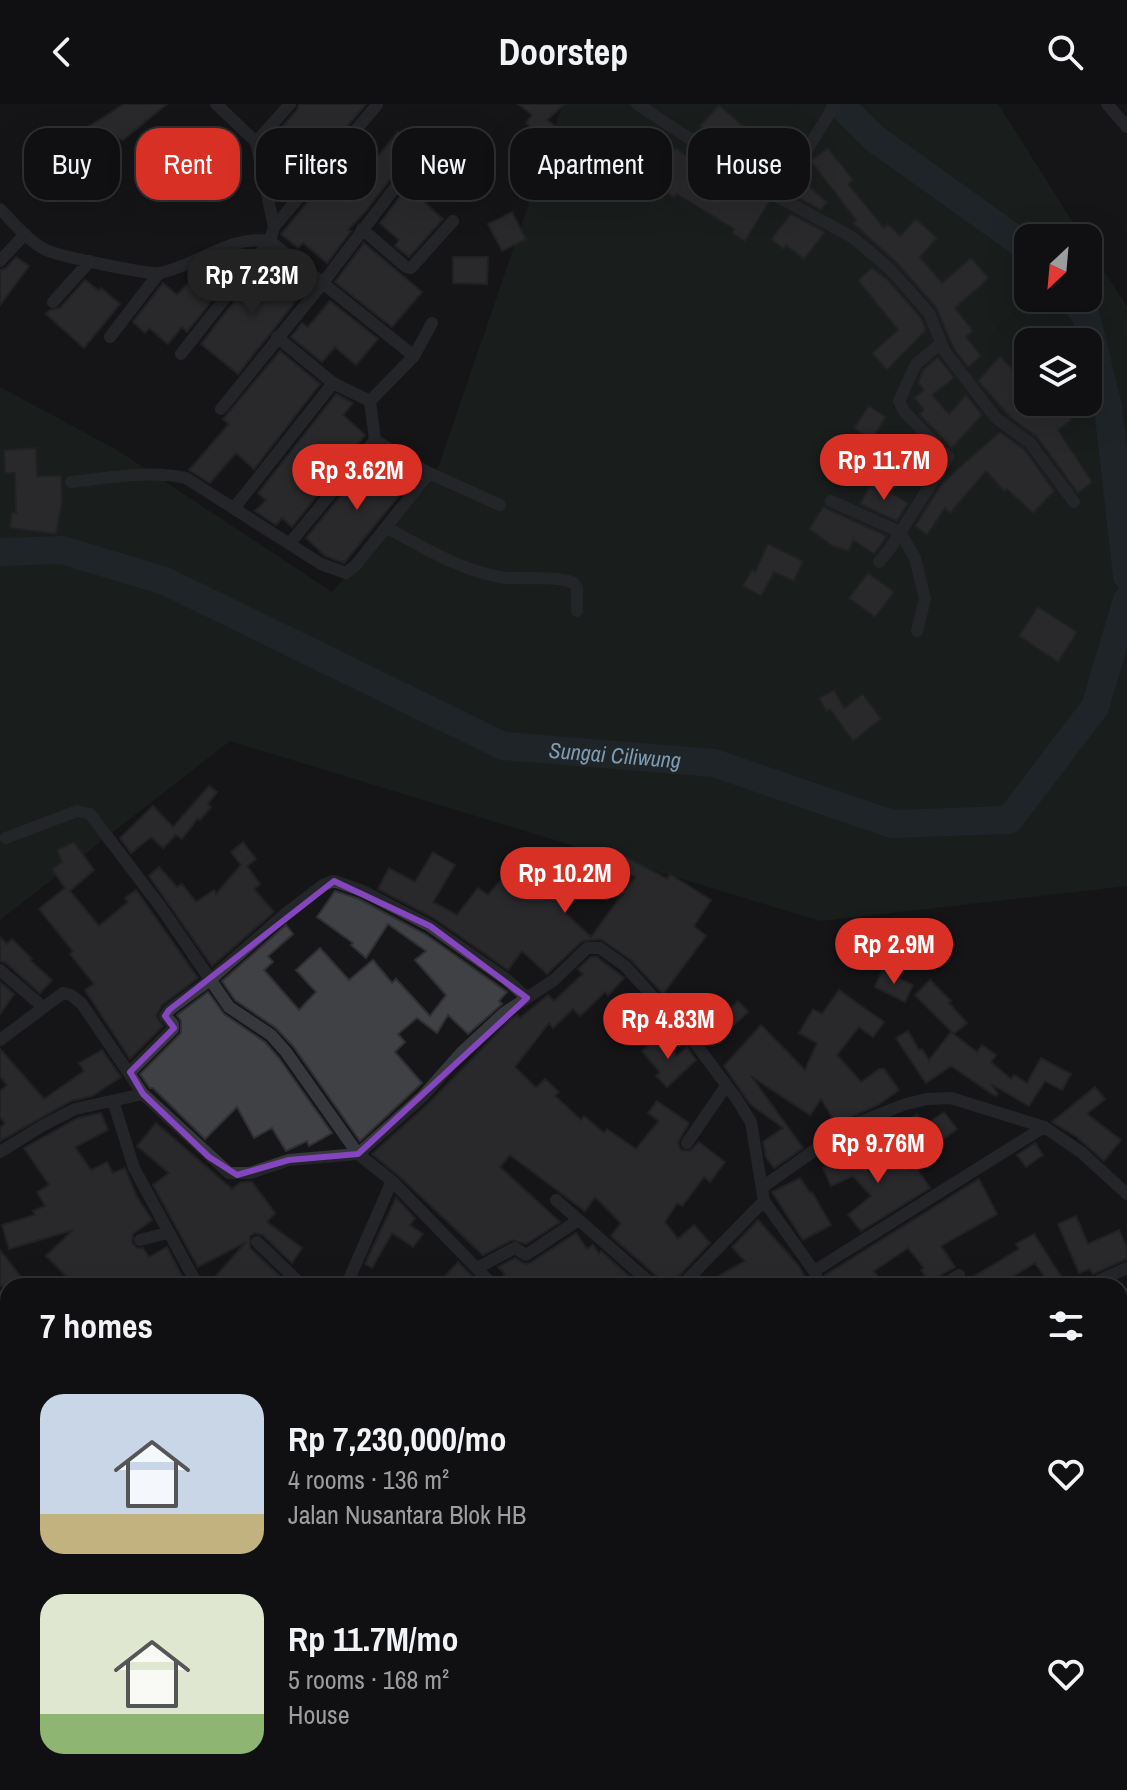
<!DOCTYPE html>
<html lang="en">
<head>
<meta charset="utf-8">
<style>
  :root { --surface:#101012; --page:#1e1e20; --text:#f1f3f6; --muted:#9c9d9f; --line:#303032; --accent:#d93025 }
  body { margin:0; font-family:"Archivo Narrow",sans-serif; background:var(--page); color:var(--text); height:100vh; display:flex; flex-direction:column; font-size:30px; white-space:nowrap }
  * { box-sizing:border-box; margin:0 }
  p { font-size:26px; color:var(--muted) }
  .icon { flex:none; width:44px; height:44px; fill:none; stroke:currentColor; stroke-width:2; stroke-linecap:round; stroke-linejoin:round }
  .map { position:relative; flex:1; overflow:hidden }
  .panel { position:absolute; left:0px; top:1174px; width:1128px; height:512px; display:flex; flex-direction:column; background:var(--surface); border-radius:24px 24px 0 0; box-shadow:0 8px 32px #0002,0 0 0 2px var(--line) }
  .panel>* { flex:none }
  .hud { position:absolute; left:24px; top:24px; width:1080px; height:72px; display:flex; gap:16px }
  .needle { width:52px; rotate:206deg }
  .tools { position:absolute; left:1014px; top:120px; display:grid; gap:16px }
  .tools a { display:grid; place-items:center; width:88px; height:88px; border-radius:16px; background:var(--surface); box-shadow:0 8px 32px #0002,0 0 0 2px var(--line); font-size:40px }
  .price { position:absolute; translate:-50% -68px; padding:0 18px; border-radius:28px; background:var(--accent); color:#fff; font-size:26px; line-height:52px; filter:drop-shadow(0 2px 4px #0008) }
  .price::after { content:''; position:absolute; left:50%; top:48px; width:24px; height:18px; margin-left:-12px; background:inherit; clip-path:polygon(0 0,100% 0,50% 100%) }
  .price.current { background:#222; color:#fff }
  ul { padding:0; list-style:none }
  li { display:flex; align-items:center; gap:24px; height:200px; padding:0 40px }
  li span { display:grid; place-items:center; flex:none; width:224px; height:160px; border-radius:24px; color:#555 }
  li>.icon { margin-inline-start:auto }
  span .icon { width:96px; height:96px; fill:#fffc; stroke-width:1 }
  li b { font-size:34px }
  h2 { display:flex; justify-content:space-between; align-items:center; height:96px; padding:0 40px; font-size:34px }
  .tag { padding:0 28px; border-radius:24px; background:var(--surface); box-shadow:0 8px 32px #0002,0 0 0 2px var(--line); font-size:28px; line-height:72px }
  .tag.current { background:var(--accent); color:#fff }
  header { display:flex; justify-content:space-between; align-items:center; height:104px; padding:0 40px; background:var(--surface); font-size:36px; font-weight:800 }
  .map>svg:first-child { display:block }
</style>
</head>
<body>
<header><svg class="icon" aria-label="back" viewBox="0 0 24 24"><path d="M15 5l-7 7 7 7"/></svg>Doorstep<svg class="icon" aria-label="search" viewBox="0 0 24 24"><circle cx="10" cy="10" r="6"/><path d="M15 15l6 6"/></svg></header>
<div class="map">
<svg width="1127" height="1686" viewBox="0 0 1127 1686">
  <rect width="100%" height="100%" fill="#161618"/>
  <!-- green -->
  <path fill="#1e261f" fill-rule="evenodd" d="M563,0H998L1083,134H1028V194H1088V141L1127,203V782L820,817L230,637L0,816V283L117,346L332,488L436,370ZM1028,238H1088V298H1028Z"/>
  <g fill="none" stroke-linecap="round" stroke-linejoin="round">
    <!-- river -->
    <g stroke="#2c353c" stroke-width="28">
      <path d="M840,0L874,34L1028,144"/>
      <path d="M1072,194L1086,212L1108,303L1127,472"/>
      <path id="s1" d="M0,448L62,446L165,477L503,642L714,659L892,720L1009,716L1095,603L1127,496"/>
    </g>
  </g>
  <!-- building -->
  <path fill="#404145" stroke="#303034" stroke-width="2" d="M124,0H167L123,36L85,25Z
    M299,0H366L300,78L267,45L266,41L297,6Z
    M518,0H565L547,16L554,21L545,33L526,19L532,11Z
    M719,1L769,45L751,64L700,22Z
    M398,28L415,42L366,107L348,126L351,127L327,159L303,139L298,144L281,130L360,35L379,51Z
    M676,44L702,64L729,79L732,74L769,98L745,137L732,129L734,125L677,90L674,94L658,82L647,69Z
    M828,44L853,76L848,80L884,124L888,120L900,132L916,115L937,134L920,153L942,179L971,154L989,174L955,204L973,227L966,233L981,252L968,263L953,243L936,203L896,158L853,119L856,116L811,57Z
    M428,55L448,72L425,99L443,115L409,153L395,142L399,136L380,119Z
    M800,75L827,98L821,106L791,89Z
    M512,108L526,135L502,147L488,120Z
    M791,110L825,128L804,155L786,141L784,145L771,135Z
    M364,139L422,188L392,223L335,178Z
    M16,153L29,162L0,201V166L6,164Z
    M453,153H488L487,180L453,179Z
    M266,156L304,187L238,270L201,240Z
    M872,164L889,177L921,214L926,226L887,266L872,249L898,226L858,176Z
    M85,176L99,187L101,184L120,200L84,244L46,210L50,206L60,204Z
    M191,176L213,195L187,228L182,223L168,240L149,224L145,229L133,218L163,179L177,191Z
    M330,197L378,235L356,261L335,243L322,258L291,233L302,219L308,223Z
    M280,247L320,280L254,365L236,349L210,379L189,366L229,320L223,315Z
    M1000,252L1020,274L1016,279L1028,293V298H1032L1044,313L1059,301L1071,316L1058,326L1092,378L1078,389L1037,333L1011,314L978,277Z
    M938,253L954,274L932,291L949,310L966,291L982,311L952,344L919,310L924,306L914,294L924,286L918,278L923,266Z
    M336,290L353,299L343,311L365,331L292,423L282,414L276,421L255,407L266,396L258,389Z
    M869,302L886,313L871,336L854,324Z
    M1000,328L1024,345L1054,387L1033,409L1007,385L1004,387L986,367L950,409L945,404L927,431L915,422L943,378Z
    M914,330L929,346L914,362L899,346Z
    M36,344L37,372H61L62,398L56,430L10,424L12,408L16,409L15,369H5L4,346Z
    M369,357L387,371L395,363L411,377L344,459L325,452L306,434Z
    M872,378L908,399L897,417L860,400Z
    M824,402L827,405L887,432L874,450L853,436L849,447L833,442L809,425Z
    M768,440L803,457L794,477L774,468L761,492L743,482L752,466L755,468Z
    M868,469L894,488L875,513L849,494Z
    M1038,503L1077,528L1058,558L1019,532Z
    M834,586L844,604L863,590L881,615L853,637L830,605L826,607L819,594Z
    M209,682L217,688L208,700L211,703L200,716L198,714L182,735L176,731L163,744L151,733L131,749L120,734L153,702L173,723Z
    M74,738L94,766L70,787L99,822L128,798L125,794L136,786L198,874L162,901L156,912L163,922L130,955L85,886L94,880L70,850L73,847L39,805L65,784L52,765L62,758L57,746Z
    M243,738L256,755L247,762L260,780L254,785L274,808L212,862L149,772L159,763L177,783L182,780L196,798L214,786L216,790L241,761L231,748Z
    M612,745L667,775L670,770L711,796L694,822L706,832L663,890L631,856L601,835L582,837L547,870L522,847L508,866L434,814L378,785L389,764L415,778L433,748L455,761L433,798L457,811L478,784L488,791L513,762L516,765L529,746L570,773L575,766L589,778L564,808L591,833L635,773L605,756Z
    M335,787L359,795L425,830L507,888L499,897L502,900L468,930L448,911L437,929L417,914L398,930L405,938L395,948L422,979L360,1037L293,942L276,924L235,896L222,877L286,821L293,830L268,852L273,858L264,866L299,906L316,888L296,866L320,844L349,876L373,856L392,879L396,875L430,912L446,891L415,856L426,847L388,820L366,854L351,841L353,839L317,813Z
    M0,833L7,840L12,835L32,855L30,856L52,876L40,889L6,859L0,857Z
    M591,853H597L624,874L608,892L605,888L580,912L573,905L553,924L549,919L515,963L536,984L545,975L559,988L555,992L581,1016L584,1012L604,1029L607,1025L636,1045L659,1017L648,1009L657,997L689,1019L678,1038L681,1046L690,1047L699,1038L725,1058L710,1078L704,1073L682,1102L677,1099L665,1118L678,1135L694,1121L710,1139L675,1176L672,1182H663L660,1175L611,1132L621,1119L595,1093L585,1107L510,1051L500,1063L560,1118L526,1140L512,1136L483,1151L398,1071L372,1050L429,999L510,916L517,911L520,914L548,891L554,897L583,870L578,865Z
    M882,867L913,881L905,898L875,883Z
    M930,876L951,897L949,899L967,919L954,930L915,891Z
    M0,878L14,890L0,910Z
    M839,886L884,918L873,933L859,923L837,951L861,978L879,965H884L899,986L878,1001L836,1020L821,995L810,1011L751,972L803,1044L774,1064L766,1053L763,1038L783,1024L750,1000L724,962L761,921L805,966L817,939L799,929L813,905L822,910Z
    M208,888L224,910L265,938L279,954L332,1029L309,1042L307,1037L286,1047L272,1024L254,1034L237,1003L205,1035L153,984H150L140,970L181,929V917L177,911Z
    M704,890L724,910L738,897L748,908L722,932L705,915L698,922L685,909Z
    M640,892L651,904L630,920L620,907Z
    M908,927L919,946L922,945L929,956L951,928L977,948L982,941L996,951L991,958L1011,975L1014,971L1027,979L1041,954L1071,970L1062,986L1045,977L1029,1002L991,980L998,990L995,992L951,962L926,979L896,934Z
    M660,932L677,952L687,943L696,956L667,983L656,972L660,968L642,947Z
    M0,945L44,995L84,967L79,959L102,946L121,973L92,992L71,997L0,1037V1024L5,1019L0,1013V987L7,981L0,973Z
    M1095,983L1105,995L1087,1010L1121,1036L1104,1057L1077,1033L1052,1018Z
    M944,1008L957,1025L928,1047L906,1019L917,1010L925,1021Z
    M101,1009L108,1026L75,1043L91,1066L107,1058L113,1069L125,1064L137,1093L152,1116L133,1130L132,1139L137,1144H143L149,1153L167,1143L182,1172L163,1182H76L46,1152L73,1126L9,1145L2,1121L35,1111L33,1107L45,1102L37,1088L49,1081L24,1044L78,1014Z
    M156,1019L232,1085L241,1078H252L275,1109L267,1118L302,1144L292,1159L263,1131L255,1129L250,1132V1144L284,1176L279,1182L271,1174L264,1182H207L246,1138L198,1163L153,1081L169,1069L137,1042Z
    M1035,1039L1043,1051L1026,1063L1017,1051Z
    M888,1046L911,1066L916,1063L930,1084L861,1127L848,1111L871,1092L853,1072L831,1082L823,1064L860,1047L870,1068Z
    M800,1074L810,1089L812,1088L831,1121L803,1136L772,1088Z
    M979,1075L997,1110L941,1142L955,1163L936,1174L932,1182L921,1166L924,1164L908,1144L874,1167L878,1173L865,1182H829L825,1171Z
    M396,1094L415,1114L410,1121L423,1130L413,1143L392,1129L372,1164L365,1160Z
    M1076,1112L1088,1140L1119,1126L1127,1144V1155L1093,1170L1090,1165L1079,1169L1058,1120Z
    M758,1116L799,1162L810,1182H726L720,1171L745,1157L732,1143Z
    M576,1129L587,1145L593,1141L599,1150L601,1147L640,1182H496L505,1170L498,1163L515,1154L525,1160L530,1159Z
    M1034,1130L1064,1177L1057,1182H1051L1035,1159L1009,1175L1014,1182H958L1019,1145L1016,1140Z
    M0,1146L28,1182H0Z
    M458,1158L472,1172L463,1182H436Z"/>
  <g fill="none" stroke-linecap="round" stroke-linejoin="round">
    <!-- minor -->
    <path stroke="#37383d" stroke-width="12" d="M216,0L256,38L274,123
      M637,0L778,93L852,133L889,164L929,209L945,248L996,314L1030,339L1074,398
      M1107,0L1127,23
      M256,38L290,0
      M778,93L835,0
      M0,105C14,119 28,137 46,146C58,152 149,171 160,169C199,161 228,131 270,137L414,252L370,297
      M362,125L406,163L411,164L453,117
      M0,157L25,130
      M53,198L90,157
      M110,233L159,169
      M277,233L333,279L370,297
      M181,250L270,137L274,123L377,1
      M414,252L432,219
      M221,305L322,180L425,44
      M375,336L429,369L500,401
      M71,378C109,374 148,366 186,374L321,460L346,469L356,461L429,369
      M831,397L900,428L915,454L925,495L917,527
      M235,403L333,279
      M387,424C423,443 459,466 500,473C524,477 551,470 574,479L577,484V507
      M290,439L375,336L370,297
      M879,458L889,446L948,353L904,307L899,297L916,260L941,239
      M6,734L77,707L90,710L160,802L229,903L271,931L286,948L358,1050L392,1077L489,1177
      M0,866L43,903
      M0,936L63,889L71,891L82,900L143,990L229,1069H250L289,1056L358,1050L423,992L461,949L504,909L554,876L587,844H600L625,862L695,939L736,994L751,1018L764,1097L814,1167L820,1182
      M130,968L173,925V920L165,912L169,906L210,876L285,810L323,781L334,777L363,787L430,822L506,875L527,894
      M113,997L134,1064L198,1182
      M687,1039L726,982
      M0,1048L42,1022L75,1005L143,990
      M764,1082L849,1022L906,1000L927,995L951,994L1044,1023L1081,1048L1127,1090
      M556,1096L654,1182
      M140,1136L167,1129
      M257,1138L303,1182
      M477,1164L515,1144L526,1151L577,1117
      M814,1167L1044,1023
      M346,1182L392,1077
      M681,1182L764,1097
      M941,1182L959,1171
      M1094,1182L1100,1176L1127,1164
      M1120,1248L1127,1261
      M0,1259L8,1267
      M0,1465L8,1477
      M1120,1468L1127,1465
      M0,1495L8,1485
      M1120,1522L1127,1527
      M0,1556L8,1549
      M0,1602L8,1593
      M1120,1663L1127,1667
      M172,1678L179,1686
      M263,1678L270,1686
      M353,1678L360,1686
      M448,1678L455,1686
      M733,1678L741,1686
      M834,1678L842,1686
      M941,1678L952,1686
      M525,1686L534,1678
      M800,1686L806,1678"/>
    <!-- tertiary -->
    <path stroke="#37383d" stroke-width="16" d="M644,1678L651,1686
      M112,1686L122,1678"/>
  </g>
  <!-- marked area -->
  <path d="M0 0H1127V1686H0ZM334,777L430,822L527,894L358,1050L289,1056L237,1071L209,1053L143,990L130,968L174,924L165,912L169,906Z" fill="#161618" fill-opacity=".55" fill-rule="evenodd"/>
  <path fill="none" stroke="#8446be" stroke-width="6" stroke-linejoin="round" d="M334,777L430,822L527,894L358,1050L289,1056L237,1071L209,1053L143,990L130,968L174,924L165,912L169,906Z"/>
  <g text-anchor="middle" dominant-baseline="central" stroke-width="6" stroke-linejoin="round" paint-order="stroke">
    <!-- water labels -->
    <g font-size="22" font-style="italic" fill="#7f9bb3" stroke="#111113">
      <text stroke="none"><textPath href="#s1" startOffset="658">Sungai Ciliwung</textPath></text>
    </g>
  </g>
</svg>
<div class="tools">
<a><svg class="needle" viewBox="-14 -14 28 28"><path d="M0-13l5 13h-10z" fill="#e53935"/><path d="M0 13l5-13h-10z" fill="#9c9d9f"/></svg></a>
<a><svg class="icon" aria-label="layers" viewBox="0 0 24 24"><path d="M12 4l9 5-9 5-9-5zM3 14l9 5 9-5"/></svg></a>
</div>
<b class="price current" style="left:252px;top:213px">Rp 7.23M</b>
<b class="price" style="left:884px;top:398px">Rp 11.7M</b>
<b class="price" style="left:357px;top:408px">Rp 3.62M</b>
<b class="price" style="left:565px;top:811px">Rp 10.2M</b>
<b class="price" style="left:894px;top:882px">Rp 2.9M</b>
<b class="price" style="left:668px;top:957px">Rp 4.83M</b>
<b class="price" style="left:878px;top:1081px">Rp 9.76M</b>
<div class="hud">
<a class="tag">Buy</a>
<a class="tag current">Rent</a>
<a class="tag">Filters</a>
<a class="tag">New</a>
<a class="tag">Apartment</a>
<a class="tag">House</a>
</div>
<section class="panel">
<h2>7 homes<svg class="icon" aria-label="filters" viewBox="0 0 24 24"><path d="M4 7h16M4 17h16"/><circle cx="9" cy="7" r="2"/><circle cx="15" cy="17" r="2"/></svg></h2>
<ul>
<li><span style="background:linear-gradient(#c9d6e8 75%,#c2b280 0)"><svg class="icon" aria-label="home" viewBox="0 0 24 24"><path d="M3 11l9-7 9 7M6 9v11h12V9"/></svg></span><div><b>Rp 7,230,000/mo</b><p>4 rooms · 136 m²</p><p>Jalan Nusantara Blok HB</p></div><svg class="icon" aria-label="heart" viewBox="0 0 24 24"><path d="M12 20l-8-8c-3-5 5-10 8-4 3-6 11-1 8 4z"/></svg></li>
<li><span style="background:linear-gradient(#dfe7d0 75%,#8fb573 0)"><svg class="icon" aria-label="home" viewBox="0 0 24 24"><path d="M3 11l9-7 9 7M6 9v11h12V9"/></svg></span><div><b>Rp 11.7M/mo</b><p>5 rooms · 168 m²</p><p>House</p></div><svg class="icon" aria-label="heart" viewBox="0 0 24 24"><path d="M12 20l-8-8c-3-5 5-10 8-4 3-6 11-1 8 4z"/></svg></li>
</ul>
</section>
</div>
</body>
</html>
